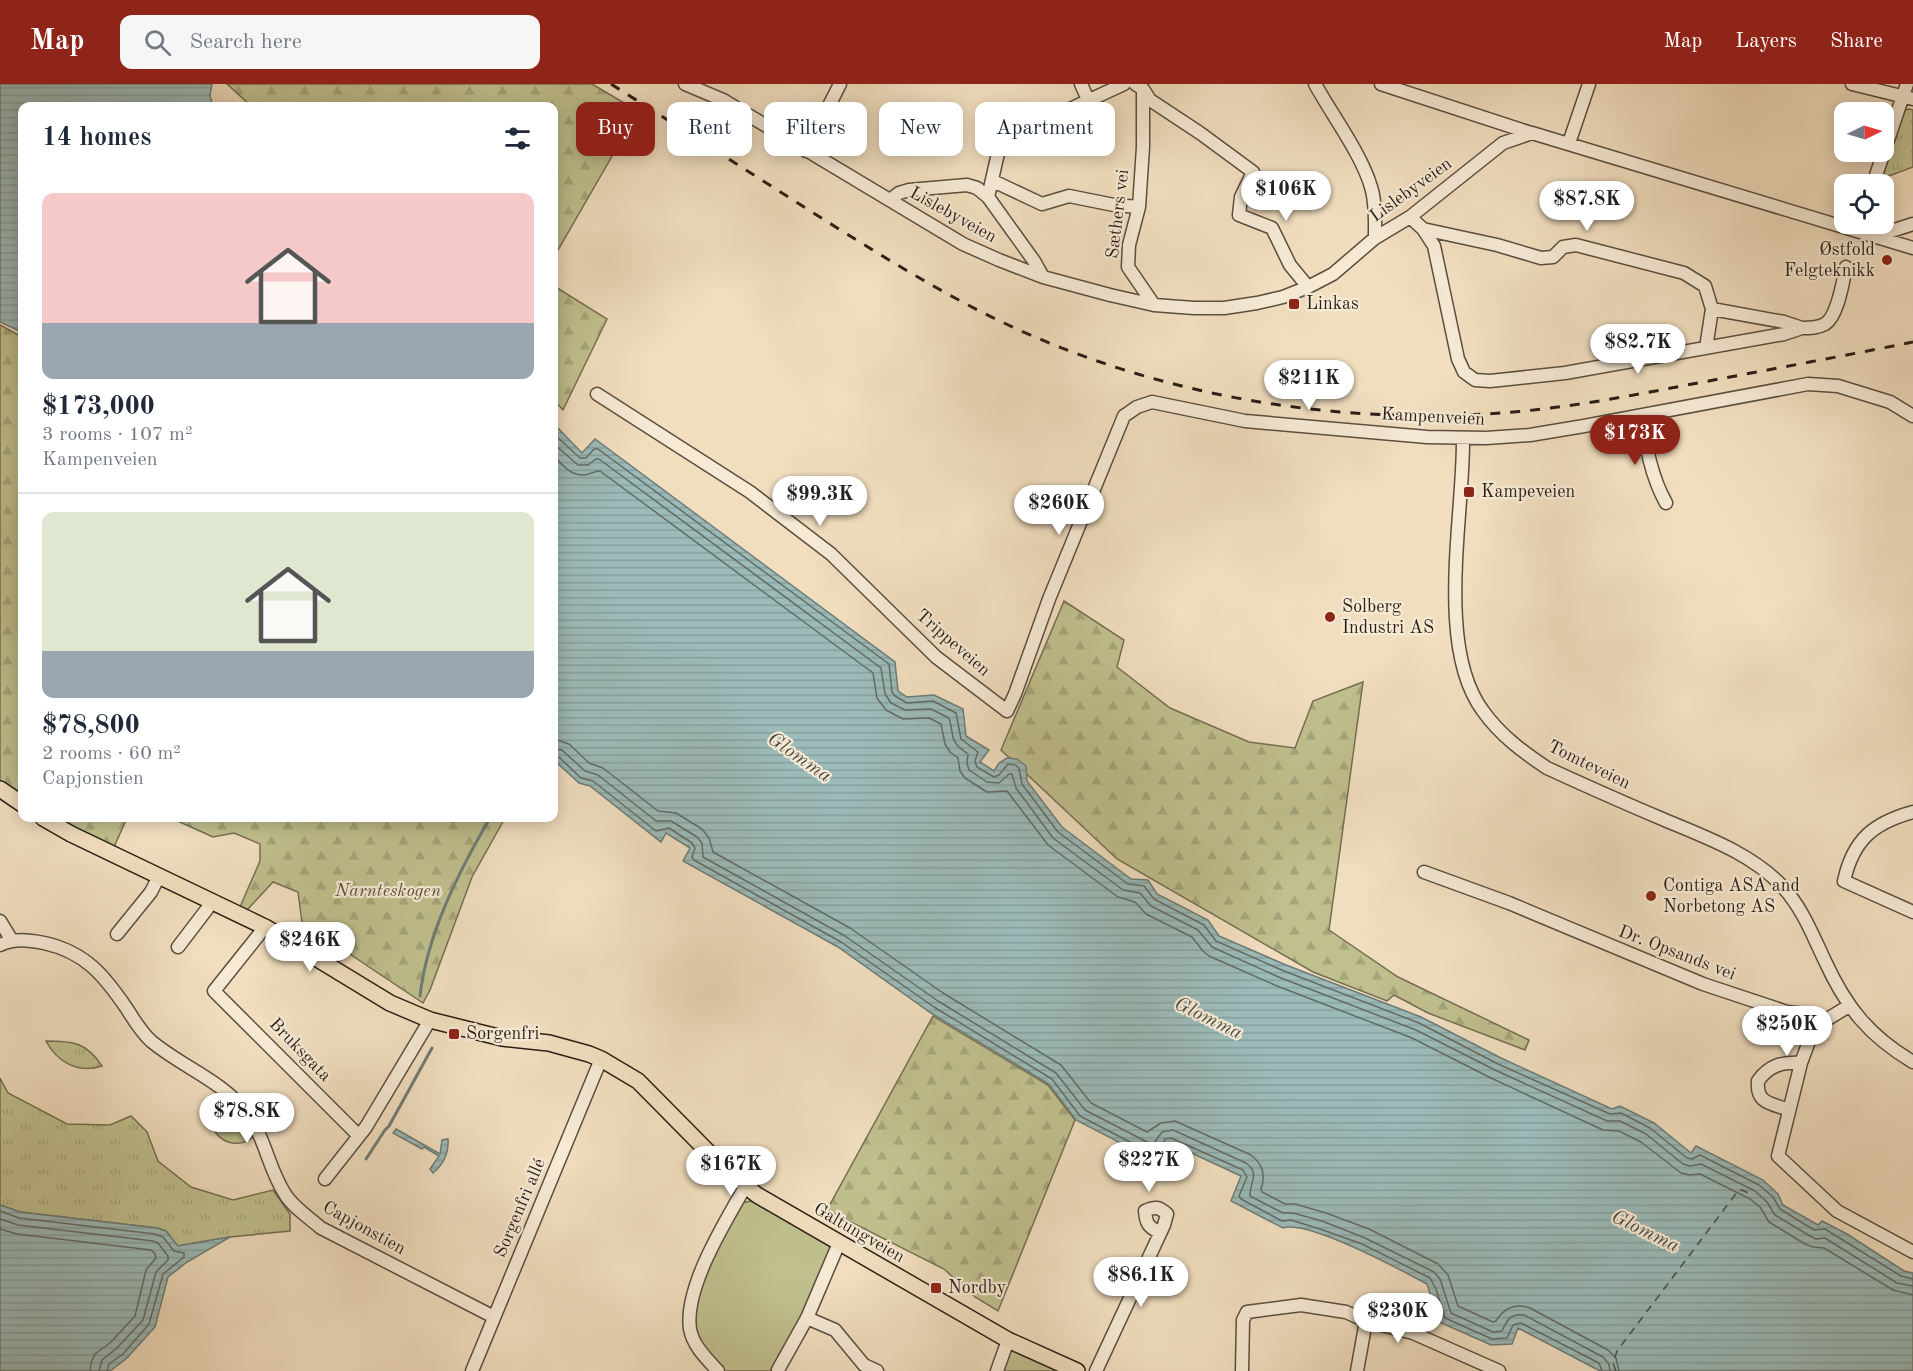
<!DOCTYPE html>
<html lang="en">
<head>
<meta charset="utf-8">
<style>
  :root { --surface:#fff; --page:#f6f6f7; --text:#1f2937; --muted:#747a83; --line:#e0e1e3; --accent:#8f2418 }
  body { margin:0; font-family:"Old Standard TT",serif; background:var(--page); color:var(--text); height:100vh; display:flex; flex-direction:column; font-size:22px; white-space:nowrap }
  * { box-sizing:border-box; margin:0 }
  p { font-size:20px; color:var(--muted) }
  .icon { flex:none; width:33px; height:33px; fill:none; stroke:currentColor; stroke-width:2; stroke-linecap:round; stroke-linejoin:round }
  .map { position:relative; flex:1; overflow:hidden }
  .sheet { position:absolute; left:18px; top:18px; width:540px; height:720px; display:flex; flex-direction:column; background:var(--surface); border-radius:12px; box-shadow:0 3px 15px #0003 }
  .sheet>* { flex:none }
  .hud { position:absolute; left:576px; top:18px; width:570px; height:54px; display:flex; gap:12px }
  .needle { width:39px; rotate:85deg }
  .tools { position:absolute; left:1834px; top:18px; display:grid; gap:12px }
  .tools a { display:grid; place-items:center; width:60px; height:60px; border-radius:12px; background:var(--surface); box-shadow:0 3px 15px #0003; font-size:30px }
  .price { position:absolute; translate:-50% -51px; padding:0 14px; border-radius:21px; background:#fff; color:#222; font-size:20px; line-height:39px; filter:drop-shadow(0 2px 3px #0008) }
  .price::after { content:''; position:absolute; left:50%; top:36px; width:18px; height:14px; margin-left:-9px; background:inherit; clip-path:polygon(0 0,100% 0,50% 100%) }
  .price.current { background:var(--accent); color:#fff }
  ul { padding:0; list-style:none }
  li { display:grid; align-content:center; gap:12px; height:318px; padding:0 24px }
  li+li { border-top:2px solid var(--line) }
  li span { display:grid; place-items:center; height:186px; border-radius:12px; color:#555 }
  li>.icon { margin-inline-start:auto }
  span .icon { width:108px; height:108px; fill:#fffc; stroke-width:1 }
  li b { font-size:26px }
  h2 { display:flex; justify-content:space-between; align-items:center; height:72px; padding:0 24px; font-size:26px }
  .chip { padding:0 21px; border-radius:12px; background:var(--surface); box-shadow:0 3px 15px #0003; font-size:21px; line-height:54px }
  .chip.current { background:var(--accent); color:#fff }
  header { display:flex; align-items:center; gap:36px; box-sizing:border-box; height:84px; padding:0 30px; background:var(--accent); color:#fff }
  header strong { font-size:28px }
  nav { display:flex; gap:33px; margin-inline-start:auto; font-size:21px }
  .search { width:420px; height:54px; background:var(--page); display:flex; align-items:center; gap:15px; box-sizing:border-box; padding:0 21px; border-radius:12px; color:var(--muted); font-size:22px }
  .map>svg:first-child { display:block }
</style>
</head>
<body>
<header>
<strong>Map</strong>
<div class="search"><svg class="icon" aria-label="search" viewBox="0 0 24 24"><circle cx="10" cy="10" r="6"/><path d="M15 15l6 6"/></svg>Search here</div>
<nav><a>Map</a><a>Layers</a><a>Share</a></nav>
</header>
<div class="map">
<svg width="1913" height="1287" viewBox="0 0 1913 1287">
  <defs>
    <pattern id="forest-firs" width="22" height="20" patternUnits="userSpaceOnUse" patternTransform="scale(1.5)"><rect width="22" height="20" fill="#c0c08e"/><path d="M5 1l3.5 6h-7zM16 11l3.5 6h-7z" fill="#a5a57a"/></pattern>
    <pattern id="park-tufts" width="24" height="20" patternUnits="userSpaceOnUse" patternTransform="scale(1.5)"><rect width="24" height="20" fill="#c0c08e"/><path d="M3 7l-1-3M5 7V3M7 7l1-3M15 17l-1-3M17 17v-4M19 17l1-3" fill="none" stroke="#a5a57a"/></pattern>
    <pattern id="water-rules" width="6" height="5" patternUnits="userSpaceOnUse" patternTransform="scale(1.5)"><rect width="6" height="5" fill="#9cbbb9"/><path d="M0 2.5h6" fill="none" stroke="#86a09e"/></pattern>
  </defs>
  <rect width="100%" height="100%" fill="#f1debf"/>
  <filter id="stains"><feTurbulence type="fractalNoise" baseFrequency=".00333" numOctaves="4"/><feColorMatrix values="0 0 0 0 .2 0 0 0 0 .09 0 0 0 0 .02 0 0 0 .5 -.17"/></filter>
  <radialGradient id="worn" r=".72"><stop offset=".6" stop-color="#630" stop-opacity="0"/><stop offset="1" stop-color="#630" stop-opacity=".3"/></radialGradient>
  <!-- grass -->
  <path fill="#c0c08e" stroke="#746f52" stroke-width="1.5" d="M755,1116L829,1160L831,1167C813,1208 797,1252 770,1287H723C715,1278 703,1268 699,1258C682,1219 722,1153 742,1119Z
    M1009,1262L1064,1287H1002Z"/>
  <!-- forest -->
  <path fill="url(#forest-firs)" stroke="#746f52" stroke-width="1.5" d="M227,0H592L638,27L554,173V22H251Z
    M554,202L607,235L563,326L554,316Z
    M0,241L22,253V714L0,699Z
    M1064,517L1124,556L1117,583L1170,624L1249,658L1295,664L1313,617L1363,598L1329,846L1398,893L1529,956L1525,966L1428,929L1394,911L1387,917L1313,888L1117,775L1001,666Z
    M54,734H127L114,763Z
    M171,734H505L472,793L430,906L423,919L302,838L298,808L273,798L247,826L240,823L260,777V760L234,749L213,753Z
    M933,932L1048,1001L1075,1036L998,1227L975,1213L944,1185L827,1126Z"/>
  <!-- park -->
  <path fill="url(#park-tufts)" stroke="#746f52" stroke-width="1.5" d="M1909,25L1913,26V83L1878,96L1901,27Z
    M46,957C73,957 86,958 102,982C78,990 57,978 46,957Z
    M0,994L8,1009L67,1040L110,1041L131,1032L147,1048L158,1077L191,1103L233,1116L273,1106L290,1130V1147L230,1153L177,1162L166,1147L157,1144L20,1128L0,1121Z
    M220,1014C234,1016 252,1041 252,1054C225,1073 195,1037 220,1014Z"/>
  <!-- water -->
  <path fill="url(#water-rules)" stroke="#6e7c77" stroke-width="1.5" d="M0,0H212L210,12L213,22H22V248L0,238Z
    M554,340L582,369L595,355L895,578L898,607L907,613L934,611L963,625L966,652L989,666L980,678L994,687L999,679L1007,674L1017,675L1026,682L1027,697L1062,743L1131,795L1148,796L1157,810L1208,836L1219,852L1286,881L1421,933L1501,974L1612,1025L1620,1022L1654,1039L1691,1069L1696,1062L1763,1096L1778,1110L1783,1121L1818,1141L1822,1137L1847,1150L1904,1187L1913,1189V1287H1600L1518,1244L1512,1260L1491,1261L1439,1238L1427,1200C1401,1186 1308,1136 1283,1144L1231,1117L1241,1092L1170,1059L1161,1080L1076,1036L1049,1000L931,929L838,863L683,777L690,764L666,749L661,758L590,702L579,699L554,676Z
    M396,1045L440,1070L442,1056L448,1055C449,1069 444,1080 433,1089L430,1085L439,1072L424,1063L422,1065L393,1049Z
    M0,1121L20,1128L157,1144L166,1147L178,1162L230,1153L187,1178L168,1193L155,1243L127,1274L110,1287H0Z"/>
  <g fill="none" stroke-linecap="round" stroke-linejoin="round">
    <!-- shore -->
    <path stroke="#626c67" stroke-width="1.5" d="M554,350L580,374H586L594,365H598L889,580L892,608L895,612L907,619L933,617L956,629L961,655L978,668L975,677L977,683L994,693L999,691L1008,680L1015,681L1019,684L1022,700L1058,748L1128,800L1144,802L1154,815L1204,841L1216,857L1284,887L1419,939L1498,980L1610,1030L1621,1029L1650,1044L1687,1074L1692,1075L1700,1071L1759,1101L1773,1113L1780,1125L1814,1146L1825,1145L1901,1192L1913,1195
      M554,360L578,381H588L596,375H599L881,584L885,610L891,619L905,626L931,625L949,634C955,654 948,656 968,670L967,679L969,686L987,698L999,699L1009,690H1012L1016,704L1053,754L1123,806L1140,809L1151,822L1198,846L1212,863L1281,894L1416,946L1495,986L1607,1037H1620L1646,1050L1683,1080L1690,1082L1701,1080L1755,1107L1767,1118L1775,1131L1810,1152L1816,1155L1825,1154L1897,1199L1913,1202
      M554,372C562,381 571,392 585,391C590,390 595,387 600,387L873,589L877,614L886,626L903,635L929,634L941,640L945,660L950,668L958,674L960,687L965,694L987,708L1007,707L1048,761L1118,813L1135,818L1146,830L1192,853L1203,867L1209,872L1277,902L1412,954L1491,994L1603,1046L1619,1047L1641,1058L1681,1089L1690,1091L1700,1090L1750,1115L1760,1123L1769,1138L1805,1160L1813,1163L1824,1164L1893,1206L1913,1211
      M554,655L569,660L589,679L603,684L658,727L676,729L702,745L709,754L713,768L850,844L943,909L1061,981L1091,1019L1147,1048L1161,1039L1175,1037L1251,1071C1263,1080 1266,1091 1261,1105L1262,1108L1285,1120H1295L1326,1129L1369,1145L1438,1180L1448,1191L1458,1222L1493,1238L1496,1237C1504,1224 1515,1219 1530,1224L1608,1266L1616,1274L1619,1287
      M554,665L562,666L585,687L598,691L656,737H671L697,753L702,759L703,773L845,852L938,917L1056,989L1085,1026L1151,1060L1154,1059L1162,1048L1173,1046L1246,1079C1261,1090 1249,1099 1250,1112L1283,1129H1293L1322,1137L1365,1154L1434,1188L1440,1195L1451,1229L1493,1248L1502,1247C1507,1236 1511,1229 1524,1231L1603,1273L1609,1280L1610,1287
      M554,672L560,674L581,694L593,697L656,747L669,744L692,759L695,764L692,773L694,776L841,858L934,923L1052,995L1080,1032L1155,1071L1159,1069L1165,1055L1171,1054L1243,1086L1247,1093L1239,1112L1241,1115L1282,1137L1291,1136L1320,1145L1362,1160L1430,1194L1436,1205L1445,1234L1492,1255L1507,1254L1513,1241L1521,1239L1599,1279L1602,1287
      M0,1127L19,1134L155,1150L163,1153L174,1167L184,1169V1173L163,1190L149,1240L123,1270L109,1280L107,1287
      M0,1135L18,1141L153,1157L158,1159L168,1172V1176L156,1188L143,1236L117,1264L102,1276L99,1287
      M0,1145L17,1150L151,1166L155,1170L156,1174L146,1186L135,1232L111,1258L95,1270L91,1279L90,1287"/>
    <!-- stream -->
    <path stroke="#6e7c77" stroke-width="3" d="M420,912C427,850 459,787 490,734
      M366,1075L385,1046L389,1042L432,964"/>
    <!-- ferry -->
    <path stroke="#4c4d46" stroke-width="1.5" stroke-dasharray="8 6" stroke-linecap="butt" d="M1616,1287L1613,1279L1617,1267L1738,1107L1742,1106L1748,1109"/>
    <defs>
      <path id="minor" d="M685,0L723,16L963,160L999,176L1043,193L1110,211L1154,221L1194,224H1224L1257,219L1283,213L1308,203L1333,190L1375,154L1410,133L1503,59L1532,49L1913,164
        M1081,0L1089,18
        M1135,0L1143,5L1150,16L1200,49L1253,88L1241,113L1239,131L1272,144L1290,181L1308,203
        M1315,0C1332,31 1362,71 1371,103C1376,119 1375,137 1375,154
        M1381,0L1531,49
        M1852,0L1913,15
        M1143,7V63L1139,123L1129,161L1128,183L1154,221
        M1569,59L1589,0
        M806,67L840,0
        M993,97L1042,120L1069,112L1114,121L1139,123
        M1873,100L1907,0
        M890,116L899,109L909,106L967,101L977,104L988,113
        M1410,133L1423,145L1434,162L1458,275L1464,288L1475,296L1490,297L1565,289L1784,250L1802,244L1784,238L1712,225L1706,264
        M1423,145L1497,161L1541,174L1553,173L1563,163L1576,161L1684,189L1705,202L1712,225
        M1876,152L1913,140
        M1043,193L1034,177L988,113L1002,52L1006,46L1055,32L1124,0
        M1802,244C1810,244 1818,244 1825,240C1838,232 1843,197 1846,183
        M597,310L750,408L831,470L936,573L1007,627L1015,610L1049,515L1124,332L1137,323L1152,318L1245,337L1427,353L1486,354L1530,351L1584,342L1808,300L1838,302L1890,318L1913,332
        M1642,332C1646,363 1651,392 1666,419
        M1463,354C1464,430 1435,563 1483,627C1500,651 1523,668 1547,684C1584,701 1622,718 1660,734C1702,752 1750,768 1782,802C1803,825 1812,850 1825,877C1846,923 1869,952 1913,978
        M1913,728C1873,739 1853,756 1844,797L1913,828
        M1424,788L1509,819L1703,900L1787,928L1805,930L1821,939
        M0,837L11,855
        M265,843L214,907L359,1052
        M117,850L151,808L159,792
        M0,861C14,854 29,856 44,859C85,868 104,891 127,925C134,936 141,948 151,957C182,983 221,996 246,1028C265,1052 268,1084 285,1110C293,1123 308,1133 321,1144L494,1233
        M178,863L207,825L212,816
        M1849,922L1821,939L1812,949L1801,979L1778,1072L1837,1127L1913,1168
        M1789,1026C1771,1019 1756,1020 1758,997C1769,981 1782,978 1801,979
        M325,1095L366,1043L430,936
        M807,1234L835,1246L864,1281L877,1287
        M778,1286L807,1234L839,1159
        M472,1287L601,975
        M718,1287C707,1275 693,1262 690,1245C684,1204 725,1138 745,1103
        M997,1287L1008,1256
        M1096,1287L1164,1141L1167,1130C1159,1123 1155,1122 1145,1127C1146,1139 1148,1143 1159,1148
        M1242,1287L1243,1236L1247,1228L1301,1221L1346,1228L1366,1237L1413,1249L1499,1287
        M1357,1287L1366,1237"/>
      <path id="major" d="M0,705L22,720
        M43,734L71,750L265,843L390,919L430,936L502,954L549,959L589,970L601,975L638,997L726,1086L757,1111L1008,1256L1077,1287"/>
    </defs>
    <!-- minor casing -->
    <use href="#minor" stroke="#5b4e40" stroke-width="15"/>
    <!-- major casing -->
    <use href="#major" stroke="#291e15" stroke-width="18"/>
    <!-- minor -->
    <use href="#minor" stroke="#f6ead5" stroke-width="12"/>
    <!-- major -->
    <use href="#major" stroke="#f1debf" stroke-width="15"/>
    <!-- rail -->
    <path stroke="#291e15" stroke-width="3" stroke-dasharray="10 10" stroke-linecap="butt" d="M611,0C682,45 752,90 823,135C882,172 941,209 1004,239C1154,310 1322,339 1487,330C1554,326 1620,314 1687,301C1762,287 1838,273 1913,258"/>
  </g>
  <!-- markers -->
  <g fill="#8f2418" stroke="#f6ead5" stroke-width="2">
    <circle cx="1887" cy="176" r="6"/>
    <rect x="1288" y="214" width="12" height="12" rx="3"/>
    <rect x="1463" y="402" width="12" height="12" rx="3"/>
    <circle cx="1330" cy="533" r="6"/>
    <circle cx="1651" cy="812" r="6"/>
    <rect x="448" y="944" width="12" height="12" rx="3"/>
    <rect x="930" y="1198" width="12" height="12" rx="3"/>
  </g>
  <g text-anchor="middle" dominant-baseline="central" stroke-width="4.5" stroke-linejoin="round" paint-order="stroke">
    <!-- street labels -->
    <g font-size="18" fill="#291e15" stroke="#f6ead5">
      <text transform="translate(1411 106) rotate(-36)">Lislebyveien</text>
      <text transform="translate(1118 130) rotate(-83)">Sæthers vei</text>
      <text transform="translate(953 131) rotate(29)">Lislebyveien</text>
      <text transform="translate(1433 333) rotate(3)">Kampenveien</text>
      <text transform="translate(953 559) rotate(41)">Trippeveien</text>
      <text transform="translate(1589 681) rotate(26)">Tomteveien</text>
      <text transform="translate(1677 869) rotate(21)">Dr. Opsands vei</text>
      <text transform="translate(300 966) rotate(46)">Bruksgata</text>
      <text transform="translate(520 1124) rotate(-67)">Sorgenfri allé</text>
      <text transform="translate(364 1144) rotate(29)">Capjonstien</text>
      <text transform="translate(859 1149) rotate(30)">Galtungveien</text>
    </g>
    <!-- poi labels -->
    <g font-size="18" fill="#291e15" stroke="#f6ead5" text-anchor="start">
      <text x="1875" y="166" text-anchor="end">Østfold<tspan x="1875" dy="21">Felgteknikk</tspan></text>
      <text x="1306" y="220">Linkas</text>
      <text x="1481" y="408">Kampeveien</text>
      <text x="1342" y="523">Solberg<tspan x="1342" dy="21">Industri AS</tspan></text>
      <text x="1663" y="802">Contiga ASA and<tspan x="1663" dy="21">Norbetong AS</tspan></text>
      <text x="466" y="950">Sorgenfri</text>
      <text x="948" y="1204">Nordby</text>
    </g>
    <!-- park labels -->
    <g font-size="18" font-style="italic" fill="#564f39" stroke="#f6ead5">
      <text x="388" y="807">Narnteskogen</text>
    </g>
    <!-- water labels -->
    <g font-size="20" font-style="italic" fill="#4c4d46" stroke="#f6ead5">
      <text transform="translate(799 674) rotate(35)">Glomma</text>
      <text transform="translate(1208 935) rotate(26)">Glomma</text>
      <text transform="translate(1645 1148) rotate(26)">Glomma</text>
    </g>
  </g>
  <rect width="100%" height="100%" filter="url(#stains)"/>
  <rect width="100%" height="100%" fill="url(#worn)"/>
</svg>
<div class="tools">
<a><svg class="needle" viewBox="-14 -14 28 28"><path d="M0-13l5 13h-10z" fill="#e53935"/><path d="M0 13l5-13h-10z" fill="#747a83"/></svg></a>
<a><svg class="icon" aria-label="locate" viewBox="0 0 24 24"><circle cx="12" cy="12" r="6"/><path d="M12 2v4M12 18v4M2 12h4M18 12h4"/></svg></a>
</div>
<b class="price" style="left:1286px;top:138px">$106K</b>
<b class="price" style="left:1587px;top:148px">$87.8K</b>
<b class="price" style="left:1638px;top:291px">$82.7K</b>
<b class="price" style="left:1309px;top:327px">$211K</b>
<b class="price current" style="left:1635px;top:382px">$173K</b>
<b class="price" style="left:820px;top:443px">$99.3K</b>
<b class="price" style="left:1059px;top:452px">$260K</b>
<b class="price" style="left:310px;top:889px">$246K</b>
<b class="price" style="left:1787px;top:973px">$250K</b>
<b class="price" style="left:247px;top:1060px">$78.8K</b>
<b class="price" style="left:1149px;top:1109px">$227K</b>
<b class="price" style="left:731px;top:1113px">$167K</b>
<b class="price" style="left:1141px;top:1224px">$86.1K</b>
<b class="price" style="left:1398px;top:1260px">$230K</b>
<div class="hud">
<a class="chip current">Buy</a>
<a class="chip">Rent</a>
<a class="chip">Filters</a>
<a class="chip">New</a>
<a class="chip">Apartment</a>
</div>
<section class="sheet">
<h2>14 homes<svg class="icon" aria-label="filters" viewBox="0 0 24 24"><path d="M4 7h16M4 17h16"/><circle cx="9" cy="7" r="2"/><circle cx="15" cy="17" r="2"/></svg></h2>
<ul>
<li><span style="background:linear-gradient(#f6c9c9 70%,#9aa5b1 0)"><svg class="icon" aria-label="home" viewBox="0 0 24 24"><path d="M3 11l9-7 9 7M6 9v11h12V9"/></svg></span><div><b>$173,000</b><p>3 rooms · 107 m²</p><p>Kampenveien</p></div></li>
<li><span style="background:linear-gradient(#dfe7d0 75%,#9aa5b1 0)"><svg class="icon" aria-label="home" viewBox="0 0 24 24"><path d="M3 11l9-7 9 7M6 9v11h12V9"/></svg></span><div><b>$78,800</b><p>2 rooms · 60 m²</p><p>Capjonstien</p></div></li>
</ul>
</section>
</div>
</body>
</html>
